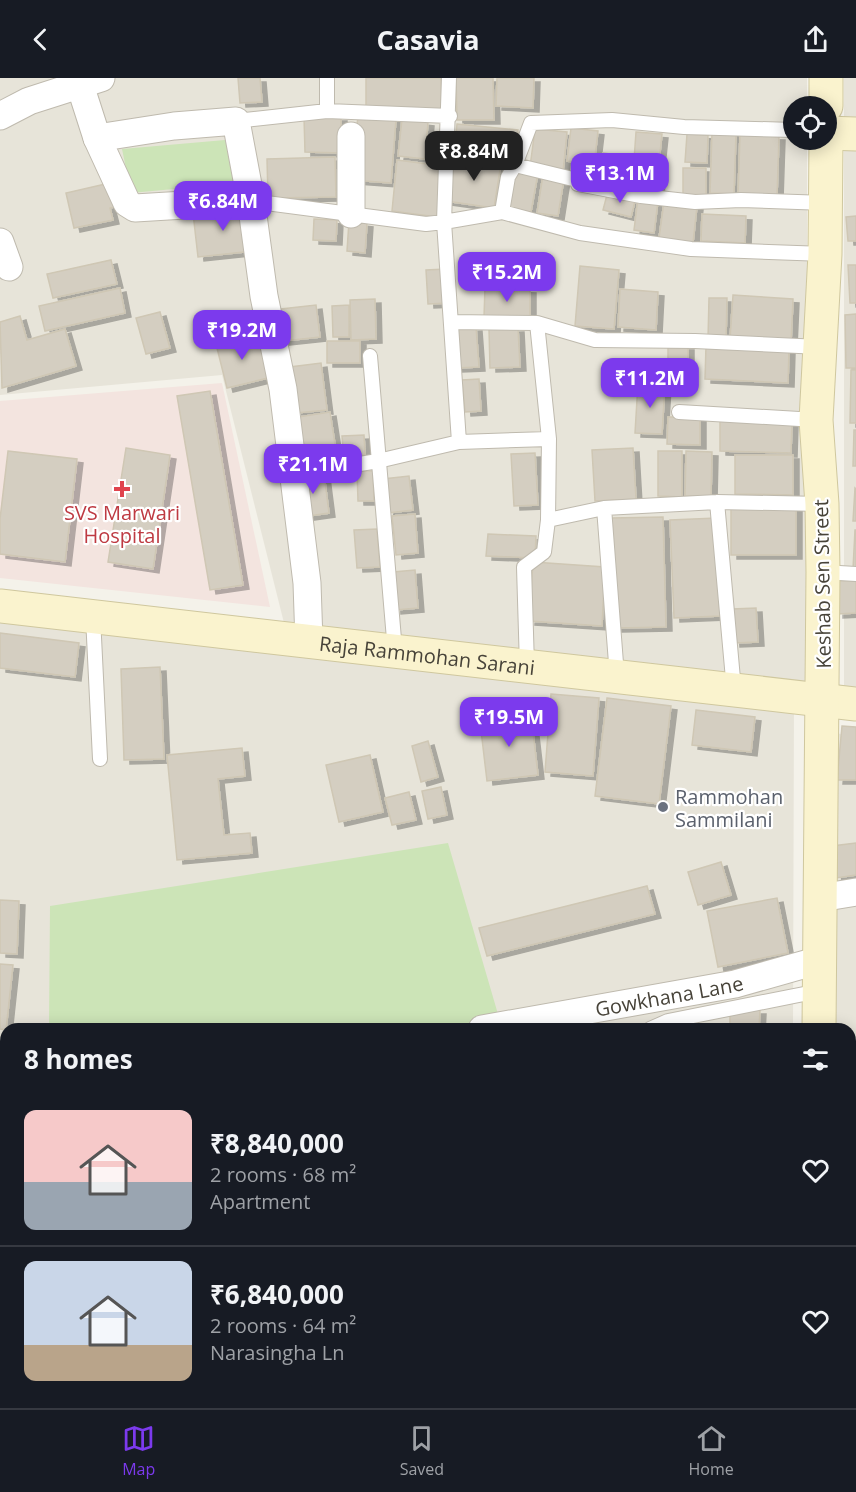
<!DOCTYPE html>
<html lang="en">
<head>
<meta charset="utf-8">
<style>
  :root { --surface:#171b24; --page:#242831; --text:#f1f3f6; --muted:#9ea1a6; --line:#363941; --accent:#7c3aed }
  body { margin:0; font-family:"Open Sans",sans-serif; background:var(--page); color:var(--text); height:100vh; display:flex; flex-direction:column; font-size:22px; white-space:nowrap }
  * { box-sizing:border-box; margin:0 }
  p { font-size:20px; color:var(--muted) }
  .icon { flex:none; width:33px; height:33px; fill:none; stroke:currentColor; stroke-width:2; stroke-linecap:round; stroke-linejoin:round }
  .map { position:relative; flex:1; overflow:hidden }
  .drawer { position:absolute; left:0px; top:945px; width:856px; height:386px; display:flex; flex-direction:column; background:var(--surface); border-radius:18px 18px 0 0; box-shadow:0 3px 15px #0003 }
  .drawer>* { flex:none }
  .buttons { position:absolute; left:783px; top:18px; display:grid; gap:12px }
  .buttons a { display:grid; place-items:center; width:54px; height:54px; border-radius:50%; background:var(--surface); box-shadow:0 3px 15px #0003; font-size:30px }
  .price { position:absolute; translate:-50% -51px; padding:0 14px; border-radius:12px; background:var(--accent); color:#fff; font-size:20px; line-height:39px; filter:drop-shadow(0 2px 3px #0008) }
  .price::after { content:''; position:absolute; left:50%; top:36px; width:18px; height:14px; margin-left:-9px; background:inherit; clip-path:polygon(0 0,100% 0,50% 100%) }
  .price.selected { background:#222; color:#fff }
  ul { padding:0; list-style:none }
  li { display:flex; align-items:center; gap:18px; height:150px; padding:0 24px }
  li+li { border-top:2px solid var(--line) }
  li span { display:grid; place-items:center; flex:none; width:168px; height:120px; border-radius:12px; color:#555 }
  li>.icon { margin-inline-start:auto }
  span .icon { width:72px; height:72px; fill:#fffc; stroke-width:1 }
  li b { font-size:26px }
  h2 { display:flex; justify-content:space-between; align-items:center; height:72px; padding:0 24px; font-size:26px }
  header { display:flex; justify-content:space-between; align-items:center; height:78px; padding:0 24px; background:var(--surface); font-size:27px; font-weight:700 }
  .menu { display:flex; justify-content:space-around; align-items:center; height:84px; border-top:2px solid var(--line); background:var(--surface); font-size:16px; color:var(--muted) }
  .menu a { display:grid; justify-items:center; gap:3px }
  .menu .selected { color:var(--accent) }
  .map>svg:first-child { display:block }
</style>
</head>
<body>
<header><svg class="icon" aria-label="back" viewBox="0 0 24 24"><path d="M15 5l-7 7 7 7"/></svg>Casavia<svg class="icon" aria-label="share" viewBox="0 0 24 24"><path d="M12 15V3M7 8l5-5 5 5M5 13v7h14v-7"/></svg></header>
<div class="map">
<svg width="856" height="1330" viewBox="0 0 856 1330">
  <defs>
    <filter id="shadow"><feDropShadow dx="6" dy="4" stdDeviation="0" flood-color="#0004"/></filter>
  </defs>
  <rect width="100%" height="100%" fill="#f4f2ea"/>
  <!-- residential -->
  <path fill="#e7e4d9" d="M0,0H807V28H794V62H807V609L284,545L222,297L0,317Z
    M844,0H856V616L844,615Z
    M0,539L794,622L793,951H6V1324H791V1330H0Z
    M834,655L856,658V1330H838V1325L850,1324V951H836Z"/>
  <!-- medical -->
  <path fill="#f3e4df" d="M222,305L270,529L0,500V323Z"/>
  <!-- park -->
  <path fill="#cce4b7" d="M225,62L238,105L131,115L122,71Z
    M448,765L500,943L407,951H49L50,828Z"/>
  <!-- building -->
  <path fill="#d4cec1" stroke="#cfc7b4" stroke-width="1.5" filter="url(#shadow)" d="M238,0H260L262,24L240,25Z
    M366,0H441L442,32H366Z
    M456,0H493L494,42H457Z
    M497,0H534L533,30L496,28Z
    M358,37L396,41L391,105L352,102Z
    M304,39H341V75L305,74Z
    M402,41L428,44L425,81L398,78Z
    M457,46L518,52L515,83L454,76Z
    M571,50L598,53L594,87L567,83Z
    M535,51L567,54L563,94L530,89Z
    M636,54L662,56L659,84L634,82Z
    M712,54L736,55L734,116L710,115Z
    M687,56L708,57L707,85L685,84Z
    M740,57L779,58L777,118L738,117Z
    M603,75L634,79L630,111L581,106L583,89L601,91Z
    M335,79L336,119L268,120L267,81Z
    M453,79L501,85L494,130L446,123Z
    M397,82L443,88L437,139L392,133Z
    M637,84L660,86L658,115L635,114Z
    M683,90H706V117H683Z
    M514,91L538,95L531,134L508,130Z
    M543,97L564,100L558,138L537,135Z
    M110,105L115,129L110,130L113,142L74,150L66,115Z
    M608,113L636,119L631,139L603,132Z
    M638,120L658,123L654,155L634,152Z
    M664,124L697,128L693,165L659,160Z
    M248,129L253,173L198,179L193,135Z
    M702,136L746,138L745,165L701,163Z
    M856,138V163H848L846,139Z
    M314,141L337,142L336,163L313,162Z
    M349,143L367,145L365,175L347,173Z
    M111,182L117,206L53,220L47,196Z
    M848,187H856V225H850Z
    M580,188L619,192L614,251L575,248Z
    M446,191L448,225L428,226L426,192Z
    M485,209L530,211V240L484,239Z
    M120,210L125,235L45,253L39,228Z
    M620,211L658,214L656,252L618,249Z
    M733,217L793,221L791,265L730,261Z
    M709,220H727L726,261H708Z
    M375,221L376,261L351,262L350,222Z
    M316,227L320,259L275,264L272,232Z
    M349,227V259H333L332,228Z
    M160,234L170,270L146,276L136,240Z
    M856,236V290H846L845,237Z
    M20,238L27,262L65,251L76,288L2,310L0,244Z
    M476,249L479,289L456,290L454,250Z
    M518,250L520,289L490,290L489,251Z
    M258,256L268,300L227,310L216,266Z
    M327,263H360V285H327Z
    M668,268H688V299H668Z
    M706,268L789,271L788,305L705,301Z
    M321,285L327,332L296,335L290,289Z
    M851,292H856V345H850Z
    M479,301L481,333L465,334L462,302Z
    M638,305L665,306L662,356L635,355Z
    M210,313L243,507L210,512L177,318Z
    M330,334L338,386L300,392L292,340Z
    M668,339H700V367L667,366Z
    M720,341L792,344L791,375L720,373Z
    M854,352H856V388H853Z
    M364,357L365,377L344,379L342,358Z
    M126,370L170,377L153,491L108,484Z
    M633,370L636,421L595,423L592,372Z
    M8,373L77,381L65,484L0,476V441Z
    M658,373H682V419L658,418Z
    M686,373L712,374L711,419L685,418Z
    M535,375L538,427L514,428L511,376Z
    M735,377H793V417L735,416Z
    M357,393H373L374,423H358Z
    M324,396L329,435L302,439L296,399Z
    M409,398L413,432L388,435L383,401Z
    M855,410L856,411V443H853Z
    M731,428H796V477H731Z
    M415,436L418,475L396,477L392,438Z
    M663,439L666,549L616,550L612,440Z
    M716,440L720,538L674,540L670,442Z
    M377,451L380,489L357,490L354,452Z
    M855,452H856V491H853Z
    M488,456L536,458L535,480L486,478Z
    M533,484L605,489L602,548L529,543Z
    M415,492L418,530L395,532L393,494Z
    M856,502V535L837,536V503Z
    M756,530L758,564L734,565L732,531Z
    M0,555L79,565L75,599L0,590Z
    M160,589L164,681L124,682L121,591Z
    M551,616L599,620L593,698L545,694Z
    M607,620L671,628L659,726L595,718Z
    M696,632L755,639L751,674L692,667Z
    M531,637L538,697L487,703L480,644Z
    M842,648L856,649V702H837Z
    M428,663L438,699L421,704L412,668Z
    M242,670L245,698L218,701L224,757L250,755L252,775L177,782L167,677Z
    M370,677L383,734L339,744L326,687Z
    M441,709L447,737L428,741L422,713Z
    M409,714L416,742L392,747L385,720Z
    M856,765V797L836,800L832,768Z
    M721,784L731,817L698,827L688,794Z
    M647,808L655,836L487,878L479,850Z
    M777,820L788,875L718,889L707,833Z
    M0,822L19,823L17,876L0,875Z
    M0,886L13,887L6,952L0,951Z
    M730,932H760L759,951H730Z
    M3,977H6V1088L0,1087Z
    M0,1143H6L3,1251H0Z
    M851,1164H856V1193H851Z
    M850,1207H856V1245L850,1246Z
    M142,1324H200L199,1330H166L142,1327Z
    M253,1324H298L297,1330H253Z
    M311,1324H333V1330H310Z
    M361,1324H384V1330H360Z
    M397,1324H430V1330H397Z
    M448,1324H473V1330H448Z
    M482,1324H509L508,1330H481Z"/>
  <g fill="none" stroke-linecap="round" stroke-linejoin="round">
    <defs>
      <path id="lane" d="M327,0V33
        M449,0L444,144L502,134L580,155L691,171L825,176
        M236,43L327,33L450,38
        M515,87L531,45L612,42L684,49L794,52
        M251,123L426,146L444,144L459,364
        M502,134L508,99L515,87L577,102L578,106L641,118L695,124L741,122L826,125
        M451,244L537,245L595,262L695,263L820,269
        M370,278L395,573
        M679,334L816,342
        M293,397L378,383L459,364L549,361L537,245
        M604,430L617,598
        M548,442L604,430L717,424
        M823,494L856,496
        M93,539L100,681
        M527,588L524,489L544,474L548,442L549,361
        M734,612L717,424L822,426
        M650,951L668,943L819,913
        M850,1029L856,1028
        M436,1324V1330
        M96,1330L114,1327L139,1330
        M306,1330V1324
        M588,1330V1324"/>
      <g id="street">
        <path d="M80,7L97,60L127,125L135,130L251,123"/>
        <path d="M0,38L29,23L101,0"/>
        <path d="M97,60L174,48L236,43L251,123L264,218L283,311L307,505L309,564"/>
        <path d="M351,136V58"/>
        <path d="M0,164L9,189"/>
        <path d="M820,820L856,814"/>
        <path id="s1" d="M482,951L735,906L820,882"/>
        <path d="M0,1302L4,1330"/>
      </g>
      <g id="secondary">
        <path d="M826,28V0"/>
        <path d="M826,55L856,56"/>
        <path id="s2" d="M0,528L856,626"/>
        <path d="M819,951L823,494L822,426L816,342L825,176L826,62"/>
        <path d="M850,1266L856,1265"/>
        <path d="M0,1270H6"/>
        <path d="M684,1324L766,1330"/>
        <path d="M815,1330V1324"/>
      </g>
    </defs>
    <!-- lane casing -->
    <use href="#lane" stroke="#bfbaae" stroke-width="16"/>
    <!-- street casing -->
    <use href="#street" stroke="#bfbaae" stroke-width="29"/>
    <!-- secondary casing -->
    <use href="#secondary" stroke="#cfc79e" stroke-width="35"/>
    <!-- lane -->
    <use href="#lane" stroke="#fff" stroke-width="14"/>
    <!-- street -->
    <use href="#street" stroke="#fff" stroke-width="27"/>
    <!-- secondary -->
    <use href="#secondary" stroke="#faf3ce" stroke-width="33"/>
  </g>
  <!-- markers -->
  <path fill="#e0444e" stroke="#fff" stroke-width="2" d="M119 402h6v6h6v6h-6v6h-6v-6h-6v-6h6z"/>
  <circle fill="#6b7280" stroke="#fff" stroke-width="2" cx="663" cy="729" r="6"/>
  <g text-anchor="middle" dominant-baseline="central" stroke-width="4.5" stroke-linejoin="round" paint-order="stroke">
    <!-- health labels -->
    <g font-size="20" fill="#be3a42" stroke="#fff">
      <text x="122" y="434">SVS Marwari<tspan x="122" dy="23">Hospital</tspan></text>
    </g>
    <!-- street labels -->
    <g font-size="20" fill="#474339" stroke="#fff">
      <text transform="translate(822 506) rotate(-91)">Keshab Sen Street</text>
      <text stroke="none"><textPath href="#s2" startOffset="430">Raja Rammohan Sarani</textPath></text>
      <text stroke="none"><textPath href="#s1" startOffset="190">Gowkhana Lane</textPath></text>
    </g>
    <!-- worship labels -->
    <g font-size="20" fill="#5b616d" stroke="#fff" text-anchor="start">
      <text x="675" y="718">Rammohan<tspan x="675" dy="23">Sammilani</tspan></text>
    </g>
  </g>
</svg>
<div class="buttons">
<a><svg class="icon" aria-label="locate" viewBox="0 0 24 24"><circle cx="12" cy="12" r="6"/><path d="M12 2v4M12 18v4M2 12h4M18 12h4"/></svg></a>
</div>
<b class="price selected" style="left:474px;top:104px">₹8.84M</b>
<b class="price" style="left:620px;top:126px">₹13.1M</b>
<b class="price" style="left:223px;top:154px">₹6.84M</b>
<b class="price" style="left:507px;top:225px">₹15.2M</b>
<b class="price" style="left:242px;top:283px">₹19.2M</b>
<b class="price" style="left:650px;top:331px">₹11.2M</b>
<b class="price" style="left:313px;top:417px">₹21.1M</b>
<b class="price" style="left:509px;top:670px">₹19.5M</b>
<section class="drawer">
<h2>8 homes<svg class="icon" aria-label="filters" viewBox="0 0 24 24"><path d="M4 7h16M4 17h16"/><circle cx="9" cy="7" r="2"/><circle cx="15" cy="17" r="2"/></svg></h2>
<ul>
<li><span style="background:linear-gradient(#f6c9c9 60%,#9aa5b1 0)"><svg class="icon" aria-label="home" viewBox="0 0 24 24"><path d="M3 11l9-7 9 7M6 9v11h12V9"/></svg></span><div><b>₹8,840,000</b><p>2 rooms · 68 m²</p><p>Apartment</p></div><svg class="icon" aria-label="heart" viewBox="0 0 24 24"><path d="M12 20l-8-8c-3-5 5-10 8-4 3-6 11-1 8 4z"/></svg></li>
<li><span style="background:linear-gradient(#c9d6e8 70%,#b9a48a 0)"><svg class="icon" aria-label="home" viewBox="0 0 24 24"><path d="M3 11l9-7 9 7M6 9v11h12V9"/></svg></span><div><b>₹6,840,000</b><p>2 rooms · 64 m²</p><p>Narasingha Ln</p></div><svg class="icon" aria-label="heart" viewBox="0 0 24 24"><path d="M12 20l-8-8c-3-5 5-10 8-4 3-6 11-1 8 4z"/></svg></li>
</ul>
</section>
</div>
<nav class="menu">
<a class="selected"><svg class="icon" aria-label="map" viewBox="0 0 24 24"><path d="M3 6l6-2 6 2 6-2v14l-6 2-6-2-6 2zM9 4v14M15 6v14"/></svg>Map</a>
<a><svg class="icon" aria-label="saved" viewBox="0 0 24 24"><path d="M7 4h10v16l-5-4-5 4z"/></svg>Saved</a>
<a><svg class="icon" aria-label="home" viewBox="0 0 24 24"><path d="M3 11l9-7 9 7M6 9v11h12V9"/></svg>Home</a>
</nav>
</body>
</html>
